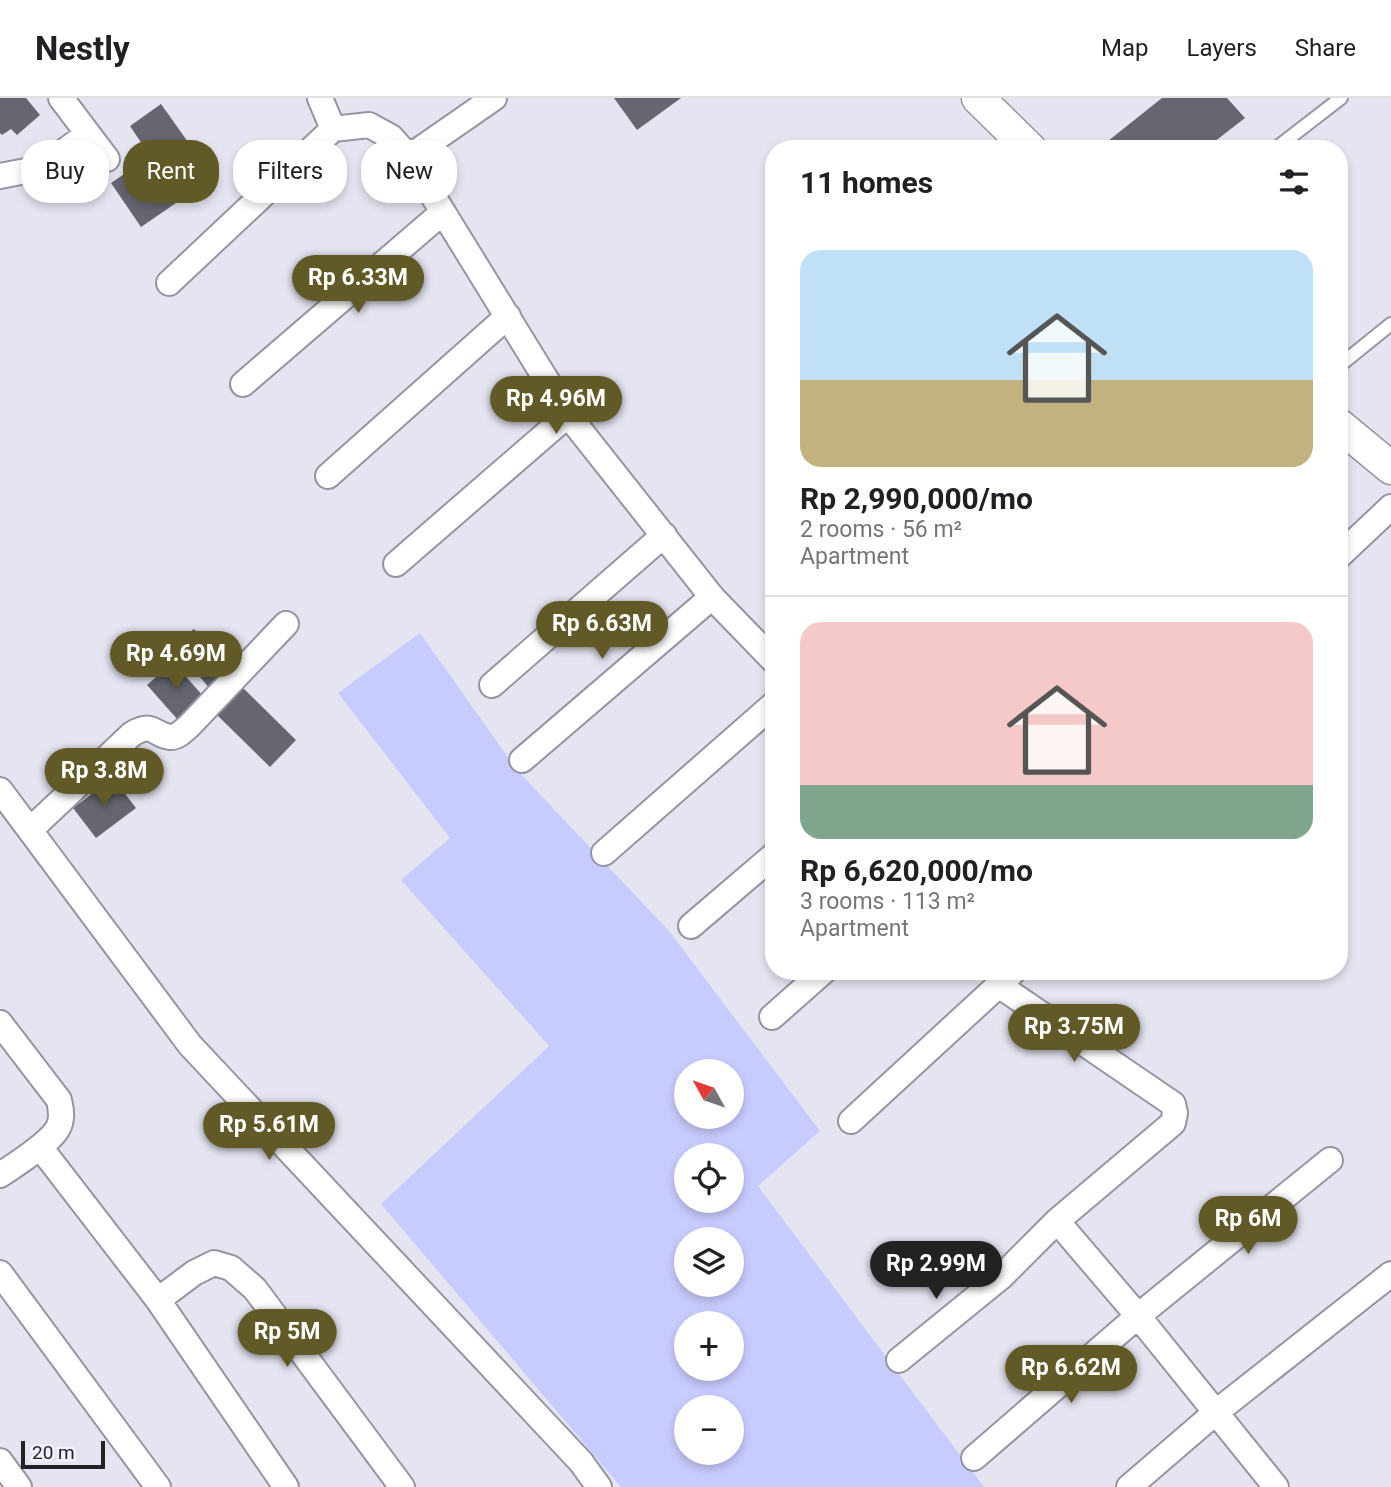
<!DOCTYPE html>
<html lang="en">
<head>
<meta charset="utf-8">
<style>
  :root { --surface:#fff; --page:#f6f6f6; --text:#202124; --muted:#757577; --line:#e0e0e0; --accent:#615a26 }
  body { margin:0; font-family:Roboto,sans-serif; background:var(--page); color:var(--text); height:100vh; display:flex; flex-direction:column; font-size:26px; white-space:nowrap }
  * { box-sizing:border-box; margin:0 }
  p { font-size:23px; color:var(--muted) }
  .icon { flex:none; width:38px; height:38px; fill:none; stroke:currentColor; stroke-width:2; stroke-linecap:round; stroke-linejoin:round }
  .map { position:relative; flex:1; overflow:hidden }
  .sheet { position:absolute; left:765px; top:42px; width:583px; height:840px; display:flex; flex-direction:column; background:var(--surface); border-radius:28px; box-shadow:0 4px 10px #0003 }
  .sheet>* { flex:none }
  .hud { position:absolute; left:21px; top:42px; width:639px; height:63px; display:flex; gap:14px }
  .needle { width:46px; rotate:310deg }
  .buttons { position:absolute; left:674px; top:961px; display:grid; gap:14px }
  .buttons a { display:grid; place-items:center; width:70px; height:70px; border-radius:50%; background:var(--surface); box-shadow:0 4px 10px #0003; font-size:35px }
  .scale { position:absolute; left:21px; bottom:18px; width:84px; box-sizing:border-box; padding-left:7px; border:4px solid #222226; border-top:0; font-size:19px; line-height:24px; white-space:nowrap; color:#222226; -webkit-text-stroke:5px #f1f2fe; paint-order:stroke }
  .price { position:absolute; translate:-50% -60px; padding:0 16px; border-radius:24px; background:var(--accent); color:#fff; font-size:23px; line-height:46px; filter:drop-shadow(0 2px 4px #0008) }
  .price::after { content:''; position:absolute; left:50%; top:42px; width:21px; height:16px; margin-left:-10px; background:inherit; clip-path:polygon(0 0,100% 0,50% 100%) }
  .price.on { background:#222; color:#fff }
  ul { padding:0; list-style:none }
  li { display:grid; align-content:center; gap:14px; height:371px; padding:0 35px }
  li+li { border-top:2px solid var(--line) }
  li span { display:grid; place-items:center; height:217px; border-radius:21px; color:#555 }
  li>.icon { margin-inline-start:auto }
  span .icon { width:126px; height:126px; fill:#fffc; stroke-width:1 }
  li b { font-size:30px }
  h2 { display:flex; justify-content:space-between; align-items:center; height:84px; padding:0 35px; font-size:30px }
  .chip { padding:0 24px; border-radius:28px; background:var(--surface); box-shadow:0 4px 10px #0003; font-size:24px; line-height:63px }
  .chip.on { background:var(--accent); color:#fff }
  header { display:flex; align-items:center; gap:42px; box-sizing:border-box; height:98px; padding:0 35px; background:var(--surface); border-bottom:2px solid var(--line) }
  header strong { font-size:33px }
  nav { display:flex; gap:38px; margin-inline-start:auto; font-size:24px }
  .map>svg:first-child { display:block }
</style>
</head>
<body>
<header>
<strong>Nestly</strong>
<nav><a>Map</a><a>Layers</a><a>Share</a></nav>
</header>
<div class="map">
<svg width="1391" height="1389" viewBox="0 0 1391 1389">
  <rect width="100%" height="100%" fill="#e4e5f1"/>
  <!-- green -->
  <path fill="#c8cbfe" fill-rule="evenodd" d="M420,535L517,672L669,833L820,1033L758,1088L984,1389H621L381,1106L549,948L401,782L450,740L338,595ZM686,973H732V1018H686ZM686,1057H732V1102H686ZM686,1141H732V1186H686ZM686,1225H732V1270H686ZM686,1309H732V1354H686Z"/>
  <!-- building -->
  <path fill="#656670" d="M0,0H26L40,17L17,37L11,31L2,37L0,35Z
    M614,0H681L637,32Z
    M1162,0H1227L1245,20L1205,51H1098Z
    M161,6L188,44L156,67L130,28Z
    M146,61L176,105L141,129L111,85Z
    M194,531L230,574L210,591L174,548Z
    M173,564L204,599L178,622L147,587Z
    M240,587L296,642L270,669L214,614Z
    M113,680L136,710L96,740L73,710Z"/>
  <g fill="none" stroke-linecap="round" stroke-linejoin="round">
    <defs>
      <path id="service" d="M1275,51L1341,0
        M1339,268L1391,226"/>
      <path id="minor" d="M61,0L107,61
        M320,0L333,31L369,27L391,39L409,59L568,317L712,499L774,563
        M409,59L494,0
        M0,78L26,73L63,54L88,36
        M169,185L333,31
        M243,286L443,114
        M328,378L508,218
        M1339,458L1391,409
        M396,466L568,317
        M492,587L664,437
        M522,662L712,499
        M0,692L190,947L581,1364L599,1389
        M30,732L132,636C154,623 153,637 170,639C177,640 184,632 189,628L286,526
        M604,755L774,606
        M691,828L774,757
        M772,919L824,873
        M0,925L59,1002C61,1011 63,1021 58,1030C50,1045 15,1067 0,1077
        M851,1023L1014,873
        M40,1049L158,1202L286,1389
        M1057,1123L1138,1218L1276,1389
        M0,1175L158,1389
        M158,1202L194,1175L214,1165L231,1170L255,1191L402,1389
        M899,1262L1001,1179L1057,1123L1173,1025L1175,1015L1173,1006L1000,888
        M974,1360L1138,1218L1330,1062
        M0,1363L19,1389
        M1129,1389L1215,1315L1391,1176"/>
      <path id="tertiary" d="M978,0L1030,51
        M1339,327L1391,370"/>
    </defs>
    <!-- service casing -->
    <use href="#service" stroke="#9495a0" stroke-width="16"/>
    <!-- minor casing -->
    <use href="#minor" stroke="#9495a0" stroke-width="28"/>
    <!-- tertiary casing -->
    <use href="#tertiary" stroke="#9495a0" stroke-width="35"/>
    <!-- service -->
    <use href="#service" stroke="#fff" stroke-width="12"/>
    <!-- minor -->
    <use href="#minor" stroke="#fff" stroke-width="24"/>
    <!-- tertiary -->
    <use href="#tertiary" stroke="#fff" stroke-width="32"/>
  </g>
</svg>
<div class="buttons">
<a><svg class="needle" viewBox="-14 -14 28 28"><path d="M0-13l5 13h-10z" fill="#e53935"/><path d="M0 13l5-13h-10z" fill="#757577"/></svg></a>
<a><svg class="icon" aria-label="locate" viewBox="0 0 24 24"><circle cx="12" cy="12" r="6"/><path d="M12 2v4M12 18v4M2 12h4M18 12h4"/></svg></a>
<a><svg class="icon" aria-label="layers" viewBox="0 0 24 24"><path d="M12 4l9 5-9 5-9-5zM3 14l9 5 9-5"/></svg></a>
<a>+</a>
<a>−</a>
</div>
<div class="scale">20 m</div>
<b class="price" style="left:358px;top:217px">Rp 6.33M</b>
<b class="price" style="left:556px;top:338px">Rp 4.96M</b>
<b class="price" style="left:602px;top:563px">Rp 6.63M</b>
<b class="price" style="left:176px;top:593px">Rp 4.69M</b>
<b class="price" style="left:104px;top:710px">Rp 3.8M</b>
<b class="price" style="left:1074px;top:966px">Rp 3.75M</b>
<b class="price" style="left:269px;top:1064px">Rp 5.61M</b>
<b class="price" style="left:1248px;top:1158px">Rp 6M</b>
<b class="price on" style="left:936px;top:1203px">Rp 2.99M</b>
<b class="price" style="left:287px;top:1271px">Rp 5M</b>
<b class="price" style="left:1071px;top:1307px">Rp 6.62M</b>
<div class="hud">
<a class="chip">Buy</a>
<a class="chip on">Rent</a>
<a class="chip">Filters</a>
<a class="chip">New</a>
</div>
<section class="sheet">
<h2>11 homes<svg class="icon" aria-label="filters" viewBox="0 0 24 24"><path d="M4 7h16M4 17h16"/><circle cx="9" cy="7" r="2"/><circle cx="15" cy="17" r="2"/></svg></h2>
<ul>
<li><span style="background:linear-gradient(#bfe0f5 60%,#c2b280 0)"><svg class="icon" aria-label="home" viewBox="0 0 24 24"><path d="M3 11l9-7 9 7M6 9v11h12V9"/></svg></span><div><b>Rp 2,990,000/mo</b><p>2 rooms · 56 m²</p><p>Apartment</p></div></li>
<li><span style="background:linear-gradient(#f6c9c9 75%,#7fa58c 0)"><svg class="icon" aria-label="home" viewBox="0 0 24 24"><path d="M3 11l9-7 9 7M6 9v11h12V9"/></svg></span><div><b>Rp 6,620,000/mo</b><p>3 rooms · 113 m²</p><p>Apartment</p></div></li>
</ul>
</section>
</div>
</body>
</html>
